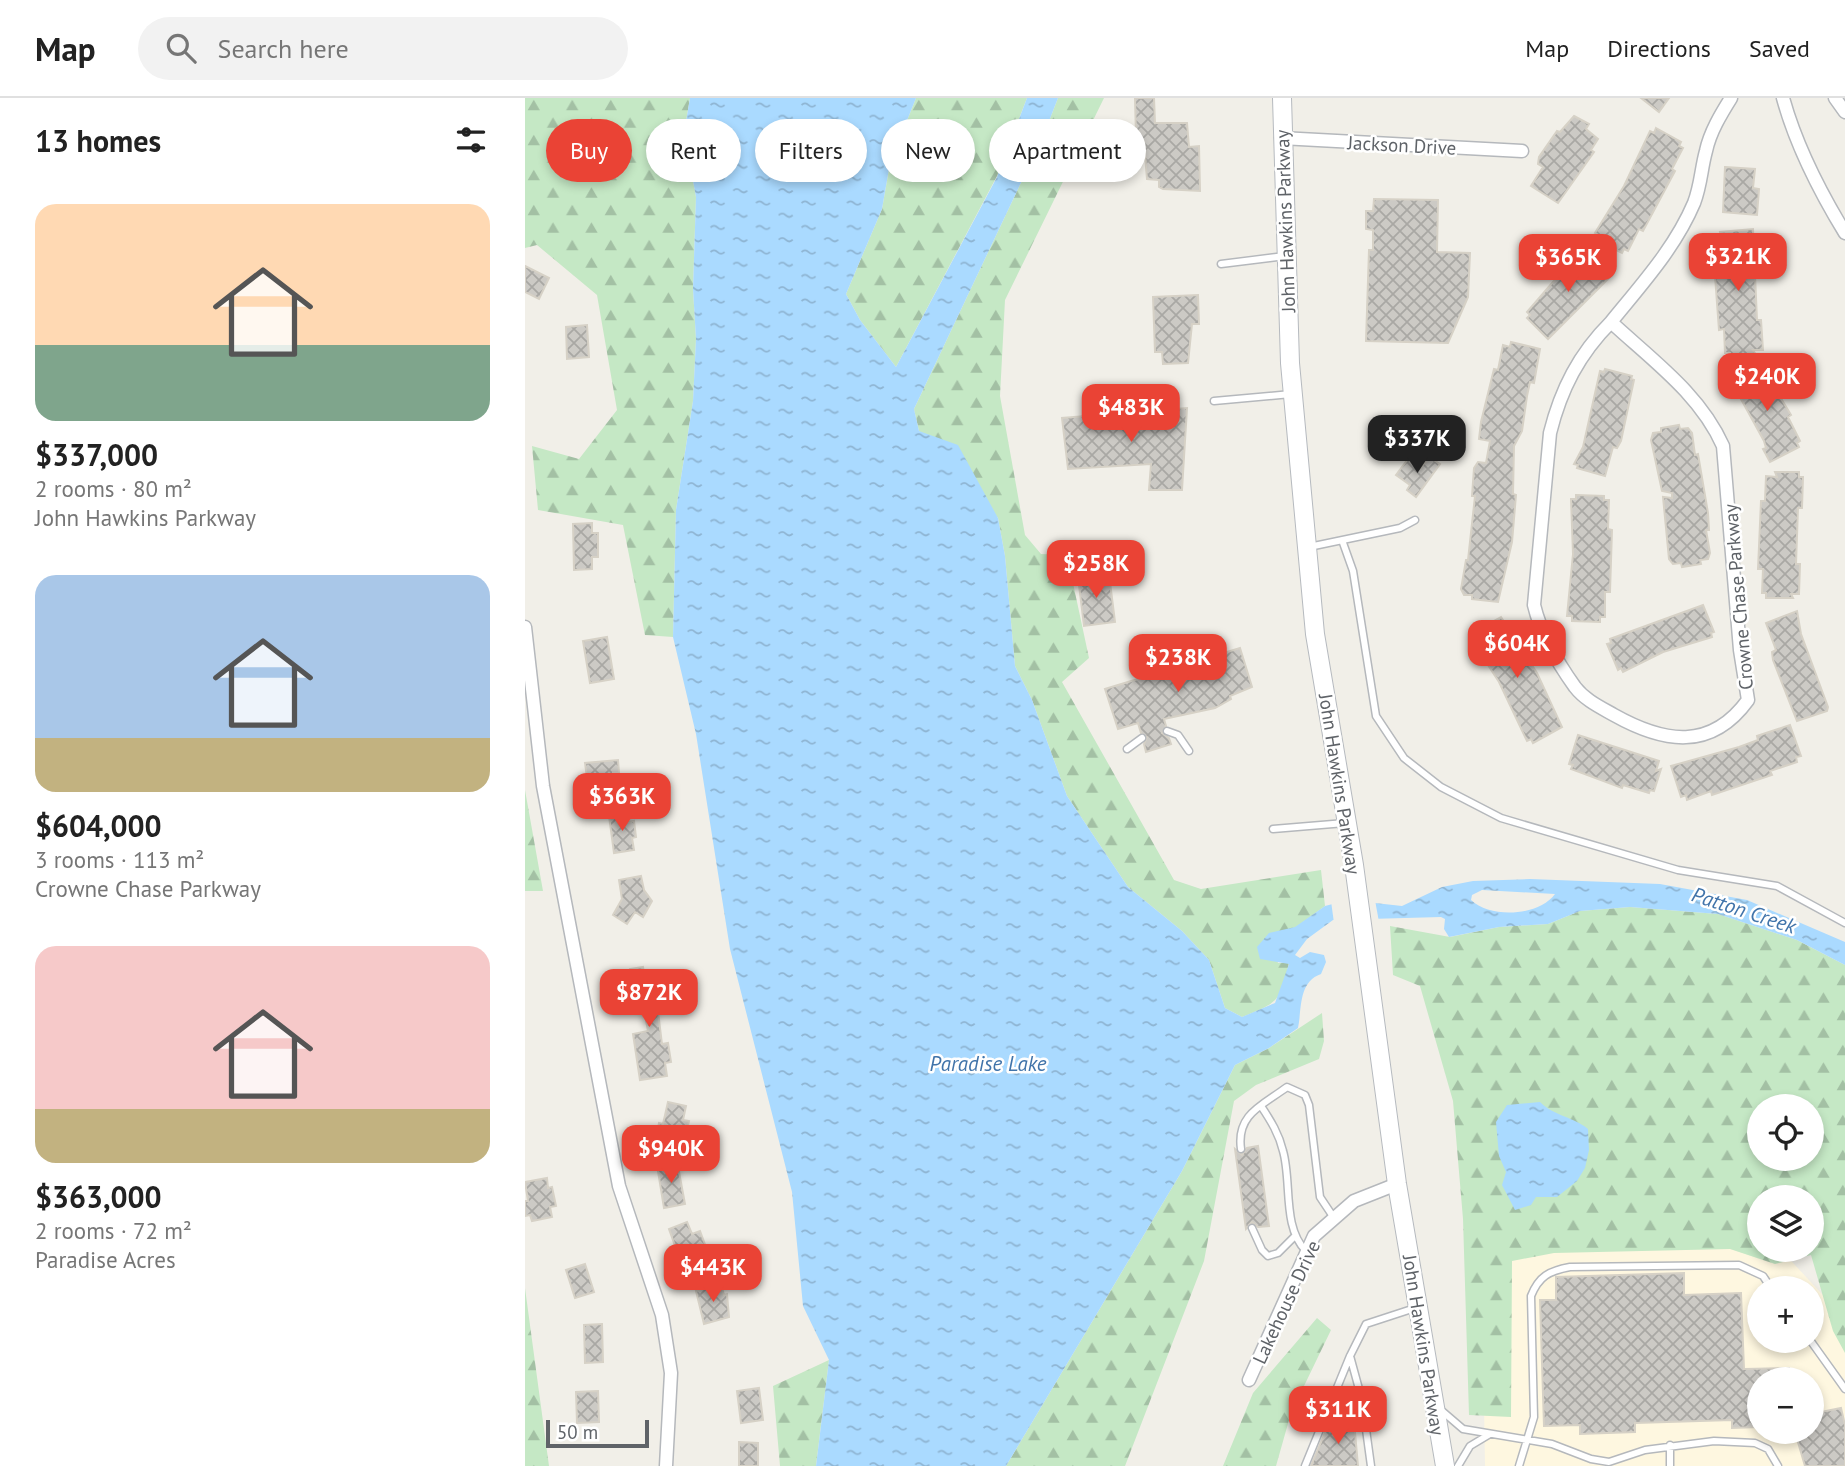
<!DOCTYPE html>
<html lang="en">
<head>
<meta charset="utf-8">
<style>
  :root { --surface:#fff; --page:#f2f2f2; --text:#222; --muted:#767676; --line:#e0e0e0; --accent:#ea4335 }
  body { margin:0; font-family:"PT Sans",sans-serif; background:var(--page); color:var(--text); height:100vh; display:flex; flex-direction:column; font-size:26px; white-space:nowrap }
  * { box-sizing:border-box; margin:0 }
  p { font-size:23px; color:var(--muted) }
  .icon { flex:none; width:38px; height:38px; fill:none; stroke:currentColor; stroke-width:2; stroke-linecap:round; stroke-linejoin:round }
  .map { position:relative; flex:1; overflow:hidden }
  .details { display:flex; flex-direction:column; background:var(--surface); width:525px }
  .details>* { flex:none }
  .banner { position:absolute; left:21px; top:21px; width:665px; height:63px; display:flex; gap:14px }
  .tools { position:absolute; left:1222px; top:996px; display:grid; gap:14px }
  .tools a { display:grid; place-items:center; width:77px; height:77px; border-radius:50%; background:var(--surface); box-shadow:0 4px 10px #0003; font-size:35px }
  .scale { position:absolute; left:21px; bottom:18px; width:103px; box-sizing:border-box; padding-left:7px; border:4px solid #5f6368; border-top:0; font-size:19px; line-height:24px; white-space:nowrap; color:#5f6368; -webkit-text-stroke:5px #fff; paint-order:stroke }
  .price { position:absolute; translate:-50% -60px; padding:0 16px; border-radius:14px; background:var(--accent); color:#fff; font-size:23px; line-height:46px; filter:drop-shadow(0 2px 4px #0008) }
  .price::after { content:''; position:absolute; left:50%; top:42px; width:21px; height:16px; margin-left:-10px; background:inherit; clip-path:polygon(0 0,100% 0,50% 100%) }
  .price.on { background:#222; color:#fff }
  ul { padding:0; list-style:none }
  li { display:grid; align-content:center; gap:14px; height:371px; padding:0 35px }
  li span { display:grid; place-items:center; height:217px; border-radius:21px; color:#555 }
  li>.icon { margin-inline-start:auto }
  span .icon { width:126px; height:126px; fill:#fffc; stroke-width:1 }
  li b { font-size:30px }
  h2 { display:flex; justify-content:space-between; align-items:center; height:84px; padding:0 35px; font-size:30px }
  .pill { padding:0 24px; border-radius:32px; background:var(--surface); box-shadow:0 4px 10px #0003; font-size:24px; line-height:63px }
  .pill.on { background:var(--accent); color:#fff }
  header { display:flex; align-items:center; gap:42px; box-sizing:border-box; height:98px; padding:0 35px; background:var(--surface); border-bottom:2px solid var(--line) }
  header strong { font-size:33px }
  nav { display:flex; gap:38px; margin-inline-start:auto; font-size:24px }
  .search { width:490px; height:63px; background:var(--page); display:flex; align-items:center; gap:18px; box-sizing:border-box; padding:0 24px; border-radius:38px; color:var(--muted); font-size:26px }
  main { display:flex; flex:1; min-height:0 }
  .map>svg:first-child { display:block }
</style>
</head>
<body>
<header>
<strong>Map</strong>
<div class="search"><svg class="icon" aria-label="search" viewBox="0 0 24 24"><circle cx="10" cy="10" r="6"/><path d="M15 15l6 6"/></svg>Search here</div>
<nav><a>Map</a><a>Directions</a><a>Saved</a></nav>
</header>
<main>
<section class="details">
<h2>13 homes<svg class="icon" aria-label="filters" viewBox="0 0 24 24"><path d="M4 7h16M4 17h16"/><circle cx="9" cy="7" r="2"/><circle cx="15" cy="17" r="2"/></svg></h2>
<ul>
<li><span style="background:linear-gradient(#ffd9b3 65%,#7fa58c 0)"><svg class="icon" aria-label="home" viewBox="0 0 24 24"><path d="M3 11l9-7 9 7M6 9v11h12V9"/></svg></span><div><b>$337,000</b><p>2 rooms · 80 m²</p><p>John Hawkins Parkway</p></div></li>
<li><span style="background:linear-gradient(#a9c7e8 75%,#c2b280 0)"><svg class="icon" aria-label="home" viewBox="0 0 24 24"><path d="M3 11l9-7 9 7M6 9v11h12V9"/></svg></span><div><b>$604,000</b><p>3 rooms · 113 m²</p><p>Crowne Chase Parkway</p></div></li>
<li><span style="background:linear-gradient(#f6c9c9 75%,#c2b280 0)"><svg class="icon" aria-label="home" viewBox="0 0 24 24"><path d="M3 11l9-7 9 7M6 9v11h12V9"/></svg></span><div><b>$363,000</b><p>2 rooms · 72 m²</p><p>Paradise Acres</p></div></li>
</ul>
</section>
<div class="map">
<svg width="1320" height="1368" viewBox="0 0 1320 1368">
  <defs>
    <pattern id="forest-firs" width="22" height="20" patternUnits="userSpaceOnUse" patternTransform="scale(1.75)"><rect width="22" height="20" fill="#c5e8c5"/><path d="M5 1l3.5 6h-7zM16 11l3.5 6h-7z" fill="#a3c0a4"/></pattern>
    <pattern id="water-ripples" width="26" height="14" patternUnits="userSpaceOnUse" patternTransform="scale(1.75)"><rect width="26" height="14" fill="#aadaff"/><path d="M2 4q2-2 4 0t4 0M15 11q2-2 4 0t4 0" fill="none" stroke="#8eb4d2"/></pattern>
    <pattern id="building-cross-hatch" width="8" height="8" patternUnits="userSpaceOnUse" patternTransform="scale(1.75)"><rect width="8" height="8" fill="#cccac5"/><path d="M0 0l8 8M0 8l8-8" fill="none" stroke="#a9a8a4"/></pattern>
  </defs>
  <rect width="100%" height="100%" fill="#f1efe8"/>
  <!-- commercial -->
  <path fill="#fef7e0" fill-rule="evenodd" d="M956,1123L1256,1152L1308,1208L1320,1237V1368H960ZM1234,1190H1286V1242H1234ZM1234,1281H1286V1334H1234Z"/>
  <!-- forest -->
  <path fill="url(#forest-firs)" fill-rule="evenodd" d="M0,0H165L159,35L171,99L168,191L171,241L168,303L151,412L148,539L120,537L98,427L13,412L7,348L54,361L92,312L72,197L12,147L0,150Z
    M391,0H502L472,78L371,269L335,222L321,196L357,111L365,65Z
    M533,0H579L480,202L475,298L500,437L516,456L542,457L564,560L537,584L649,782L676,791L796,772L800,808L770,830L744,836L753,865H764C755,905 753,904 717,919L700,910L684,862L657,833L603,789L542,698L507,602L490,568L480,458L473,420L394,333L389,311L519,36Z
    M0,692L18,793H0Z
    M1105,809L1193,816L1272,842L1320,867V1255L1308,1233L1286,1157L1250,1166L1205,1151L1029,1155L987,1163L986,1319L944,1317L938,1121L928,1003L895,888L868,877L865,828L925,839L974,829L1023,826L1055,813ZM1234,1008H1286V1060H1234ZM1234,1099H1286V1152H1234Z
    M797,915L799,943L794,961L731,987L709,1003L679,1163L600,1368H481L657,1073L710,967L744,950Z
    M0,1190L24,1368H0Z
    M792,1220L806,1232L766,1315L751,1368H698L728,1295Z
    M304,1262L291,1368H255L248,1288Z"/>
  <!-- water -->
  <path fill="url(#water-ripples)" fill-rule="evenodd" d="M165,0H391L365,65L357,111L321,196L335,222L371,269L472,79L502,0H533L519,36L389,311L394,333L433,347L473,420L480,458L490,568L507,602L542,698L603,789L657,833L684,862L700,910L717,919L750,905L764,866L735,861L732,849L744,835L770,829L800,808L823,802L877,808L917,789L948,783L1005,781L1135,786L1222,802L1320,844V867L1272,842L1193,816L1105,809L1055,813L1023,826L974,829L924,839L919,831L920,821L916,819L808,822L782,841L770,857L775,860L785,854L799,857L801,864L796,876C773,884 777,911 773,930L744,950L710,967L657,1073L481,1368H291L304,1262L278,1208L267,1094L205,851L171,636L148,539L151,412L168,303L171,241L168,191L171,99L159,35ZM957,792L1030,796C1014,818 966,821 946,802L947,797Z
    M1015,1004C1029,1018 1049,1019 1063,1031L1064,1052L1060,1070L1052,1083L1032,1099H1011L1006,1107L990,1112L977,1087L981,1074L974,1058L971,1024L982,1007Z"/>
  <!-- pier -->
  <path fill="#f1efe8" d="M823,798L850,802L854,824L809,825L806,803Z"/>
  <!-- building -->
  <path fill="url(#building-cross-hatch)" stroke="#d6d1c6" stroke-width="2" d="M610,0H629L630,25H662L664,49L674,48L675,93L638,91L634,89V82L622,81L619,44L611,39Z
    M1116,0H1144L1134,14Z
    M1049,18L1064,26L1061,31L1073,41L1066,52L1069,54L1033,105L1006,88L1018,69L1013,66L1014,59L1032,33L1035,34Z
    M1131,30L1156,44L1154,48L1158,50L1147,71L1150,73L1118,133L1114,131L1103,153L1099,151L1097,155L1073,143L1077,139L1070,135L1099,88L1125,33L1129,35Z
    M1200,69L1230,71L1228,90L1234,91L1232,117L1198,114Z
    M849,101L913,102L912,154L945,155L943,199L923,245L841,243L844,152H848V132L841,131V113H848Z
    M1228,131L1232,222H1236L1238,252H1228L1231,257L1206,259L1205,255H1200L1199,231L1194,232L1189,164H1193L1191,139H1196L1195,134Z
    M1062,153L1087,177L1023,241L1002,220L1005,217L1002,214L1034,177L1038,173L1040,175Z
    M0,168L24,180L14,201L0,194Z
    M673,197L674,226H667L663,265L638,266L637,254H630L628,199Z
    M62,227L64,259L42,261L41,229Z
    M986,244L1015,251L1009,285L1005,284L1002,298L997,333L989,348L988,396L991,397L987,444L973,504L947,501V497H939L936,491L941,462H943L950,398H947L949,370L953,364L961,365L965,343L954,341L956,324L969,271L973,272L978,247L985,249Z
    M1236,267L1266,317L1263,319L1275,343L1272,345L1274,349L1245,364L1238,351L1241,350L1239,343L1206,283Z
    M1080,271L1107,278L1106,281L1109,282L1096,343L1092,350L1088,349L1080,378L1052,370L1053,367L1049,366L1058,349L1075,273L1079,274Z
    M662,310L657,392H624L626,366L543,371L537,320Z
    M1154,327L1155,331L1163,330L1167,335L1170,357L1173,356L1183,415L1184,432H1181L1185,455L1183,461L1175,462L1176,466L1157,469L1156,465L1148,466L1144,461L1138,399L1147,400V395L1137,393L1126,342L1128,335L1136,334V330Z
    M904,359L915,366L891,399L882,392L885,387L871,377L883,361L895,371Z
    M1250,374H1274V379H1278L1277,410H1273L1271,466H1275L1274,496H1266L1268,500H1241V495H1237L1238,471H1233L1236,403H1240L1241,378L1252,379Z
    M1051,397L1079,398V402H1084L1083,431L1087,432L1085,494H1080V519H1075V524L1047,523V518H1042L1048,456L1046,401H1051Z
    M67,425V435H73V459H67V471L49,472L48,426Z
    M584,476L590,524L559,528L553,479Z
    M1178,507L1189,534L1186,535L1187,539L1138,554L1098,574L1096,570L1093,572L1082,546L1086,545L1085,541Z
    M1272,513L1276,536L1303,609L1302,613L1272,623L1248,562L1247,554L1251,552L1241,525Z
    M976,519L1012,575L1037,629L1008,645L1006,641L1002,643L974,584L946,541L950,539L947,535Z
    M82,539L89,581L65,585L58,543Z
    M715,550L727,589L705,598L706,601L690,610L639,621L641,628L637,635L644,640L646,646L621,654L619,646L622,639L616,635L613,625L593,631L580,591Z
    M1265,627L1276,658L1271,659L1272,664L1245,673L1247,677L1187,697L1186,693L1162,702L1161,697L1156,699L1146,668L1214,649L1233,642L1232,638Z
    M1053,637L1134,663L1131,673L1136,671L1129,693L1125,692L1124,695L1098,687L1097,690L1046,671L1048,667L1044,666Z
    M93,662L94,675H88L90,693L69,695L67,679L62,680L60,665Z
    M102,716L103,724L109,723L111,739L107,740L109,752L89,755L84,718Z
    M116,778L119,792L127,803L118,819L110,814L102,826L88,817L97,801L94,782Z
    M118,869L120,883L129,881L137,946L143,945L146,964L140,965L142,978L115,982L108,936L123,933L119,912L111,913L108,905L105,871Z
    M143,1004L161,1008L158,1022L164,1023L160,1041L132,1035L134,1025L138,1026Z
    M733,1048L744,1128L733,1129L727,1124L721,1131L710,1051L717,1057L722,1050Z
    M152,1063L160,1106L139,1110L132,1067Z
    M22,1080L23,1090L27,1089L31,1108L25,1109L27,1119L7,1123L5,1117L0,1118V1103H3L0,1084Z
    M162,1124L167,1136L175,1133L185,1160L158,1170L144,1131Z
    M60,1166L69,1194L50,1200L41,1172Z
    M1159,1175V1197L1216,1195L1219,1271L1264,1270V1281H1234V1329L1207,1330V1322L1110,1325V1334L1055,1336V1327L1019,1328L1015,1202H1031V1179Z
    M196,1186L199,1197L202,1196L204,1219L179,1226L171,1193Z
    M77,1226L78,1264L60,1265L59,1227Z
    M234,1290L238,1322L216,1325L212,1293Z
    M73,1293L74,1324L52,1325L51,1294Z
    M1316,1310L1320,1327V1368H1280L1270,1334H1286V1316Z
    M829,1323L833,1368H786L804,1325Z
    M214,1344L233,1345V1368H214Z"/>
  <g fill="none" stroke-linecap="round" stroke-linejoin="round">
    <defs>
      <path id="service" d="M696,166L760,158
        M689,303L766,296
        M817,442L828,473L851,618L879,660L916,689L976,720L1153,772L1252,788L1320,825
        M784,449L875,430L890,422
        M642,633L653,637L664,653
        M602,651L617,640
        M748,731L820,725
        M736,1008C746,1023 754,1036 758,1053C767,1084 757,1129 781,1153
        M716,1051C711,1016 738,1007 762,989L780,997L784,1007L795,1099L809,1120
        M727,1130L737,1152L743,1158L753,1155L770,1138
        M1285,1242L1320,1291
        M825,1258L837,1302L846,1368
        M917,1313L938,1331L1027,1346L1066,1361L1084,1364L1120,1352L1189,1343L1230,1345L1243,1351L1253,1368
        M1145,1347V1368
        M780,1368L825,1258L841,1226L890,1210
        M933,1368L945,1348L965,1336
        M994,1368L1009,1319L1006,1198C1014,1178 1024,1173 1045,1169L1214,1167L1238,1178L1246,1190"/>
      <path id="minor" d="M1258,0C1271,47 1295,94 1320,135
        M1310,0L1320,14
        M756,40L997,53
        M1086,224C1127,262 1175,296 1198,348L1215,552L1223,602C1186,653 1139,645 1089,617C1075,609 1060,602 1050,589C1032,564 1016,536 1009,507L1025,335C1036,291 1054,256 1086,224Z
        M1086,224C1116,187 1150,150 1169,105C1176,87 1176,71 1181,53C1185,34 1196,16 1206,0
        M0,529L18,688L94,1088L137,1217L146,1275L141,1368
        M724,1282L789,1138L829,1103L872,1086"/>
      <path id="secondary" d="M757,0L765,265L790,536L829,767L872,1086L920,1368"/>
    </defs>
    <!-- service casing -->
    <use href="#service" stroke="#b5b8bc" stroke-width="9"/>
    <!-- minor casing -->
    <use href="#minor" stroke="#b5b8bc" stroke-width="15"/>
    <!-- secondary casing -->
    <use href="#secondary" stroke="#b6babf" stroke-width="20"/>
    <!-- service -->
    <use href="#service" stroke="#fff" stroke-width="6"/>
    <!-- minor -->
    <use href="#minor" stroke="#fff" stroke-width="12"/>
    <!-- secondary -->
    <use href="#secondary" stroke="#fff" stroke-width="18"/>
  </g>
  <g text-anchor="middle" dominant-baseline="central" stroke-width="5" stroke-linejoin="round" paint-order="stroke">
    <!-- street labels -->
    <g font-size="19" fill="#5f6368" stroke="#fff">
      <text transform="translate(877 47) rotate(3)">Jackson Drive</text>
      <text transform="translate(760 123) rotate(-92)">John Hawkins Parkway</text>
      <text transform="translate(1213 499) rotate(-95)">Crowne Chase Parkway</text>
      <text transform="translate(815 686) rotate(81)">John Hawkins Parkway</text>
      <text transform="translate(761 1204) rotate(-65)">Lakehouse Drive</text>
      <text transform="translate(899 1247) rotate(81)">John Hawkins Parkway</text>
    </g>
    <!-- water labels -->
    <g font-size="21" font-style="italic" fill="#4174aa" stroke="#fff">
      <text transform="translate(1219 812) rotate(18)">Patton Creek</text>
      <text x="463" y="965">Paradise Lake</text>
    </g>
  </g>
</svg>
<div class="tools">
<a><svg class="icon" aria-label="locate" viewBox="0 0 24 24"><circle cx="12" cy="12" r="6"/><path d="M12 2v4M12 18v4M2 12h4M18 12h4"/></svg></a>
<a><svg class="icon" aria-label="layers" viewBox="0 0 24 24"><path d="M12 4l9 5-9 5-9-5zM3 14l9 5 9-5"/></svg></a>
<a>+</a>
<a>−</a>
</div>
<div class="scale">50 m</div>
<b class="price" style="left:1213px;top:195px">$321K</b>
<b class="price" style="left:1043px;top:196px">$365K</b>
<b class="price" style="left:1242px;top:315px">$240K</b>
<b class="price" style="left:606px;top:346px">$483K</b>
<b class="price on" style="left:892px;top:377px">$337K</b>
<b class="price" style="left:571px;top:502px">$258K</b>
<b class="price" style="left:992px;top:582px">$604K</b>
<b class="price" style="left:653px;top:596px">$238K</b>
<b class="price" style="left:97px;top:735px">$363K</b>
<b class="price" style="left:124px;top:931px">$872K</b>
<b class="price" style="left:146px;top:1087px">$940K</b>
<b class="price" style="left:188px;top:1206px">$443K</b>
<b class="price" style="left:813px;top:1348px">$311K</b>
<div class="banner">
<a class="pill on">Buy</a>
<a class="pill">Rent</a>
<a class="pill">Filters</a>
<a class="pill">New</a>
<a class="pill">Apartment</a>
</div>
</div>
</main>
</body>
</html>
